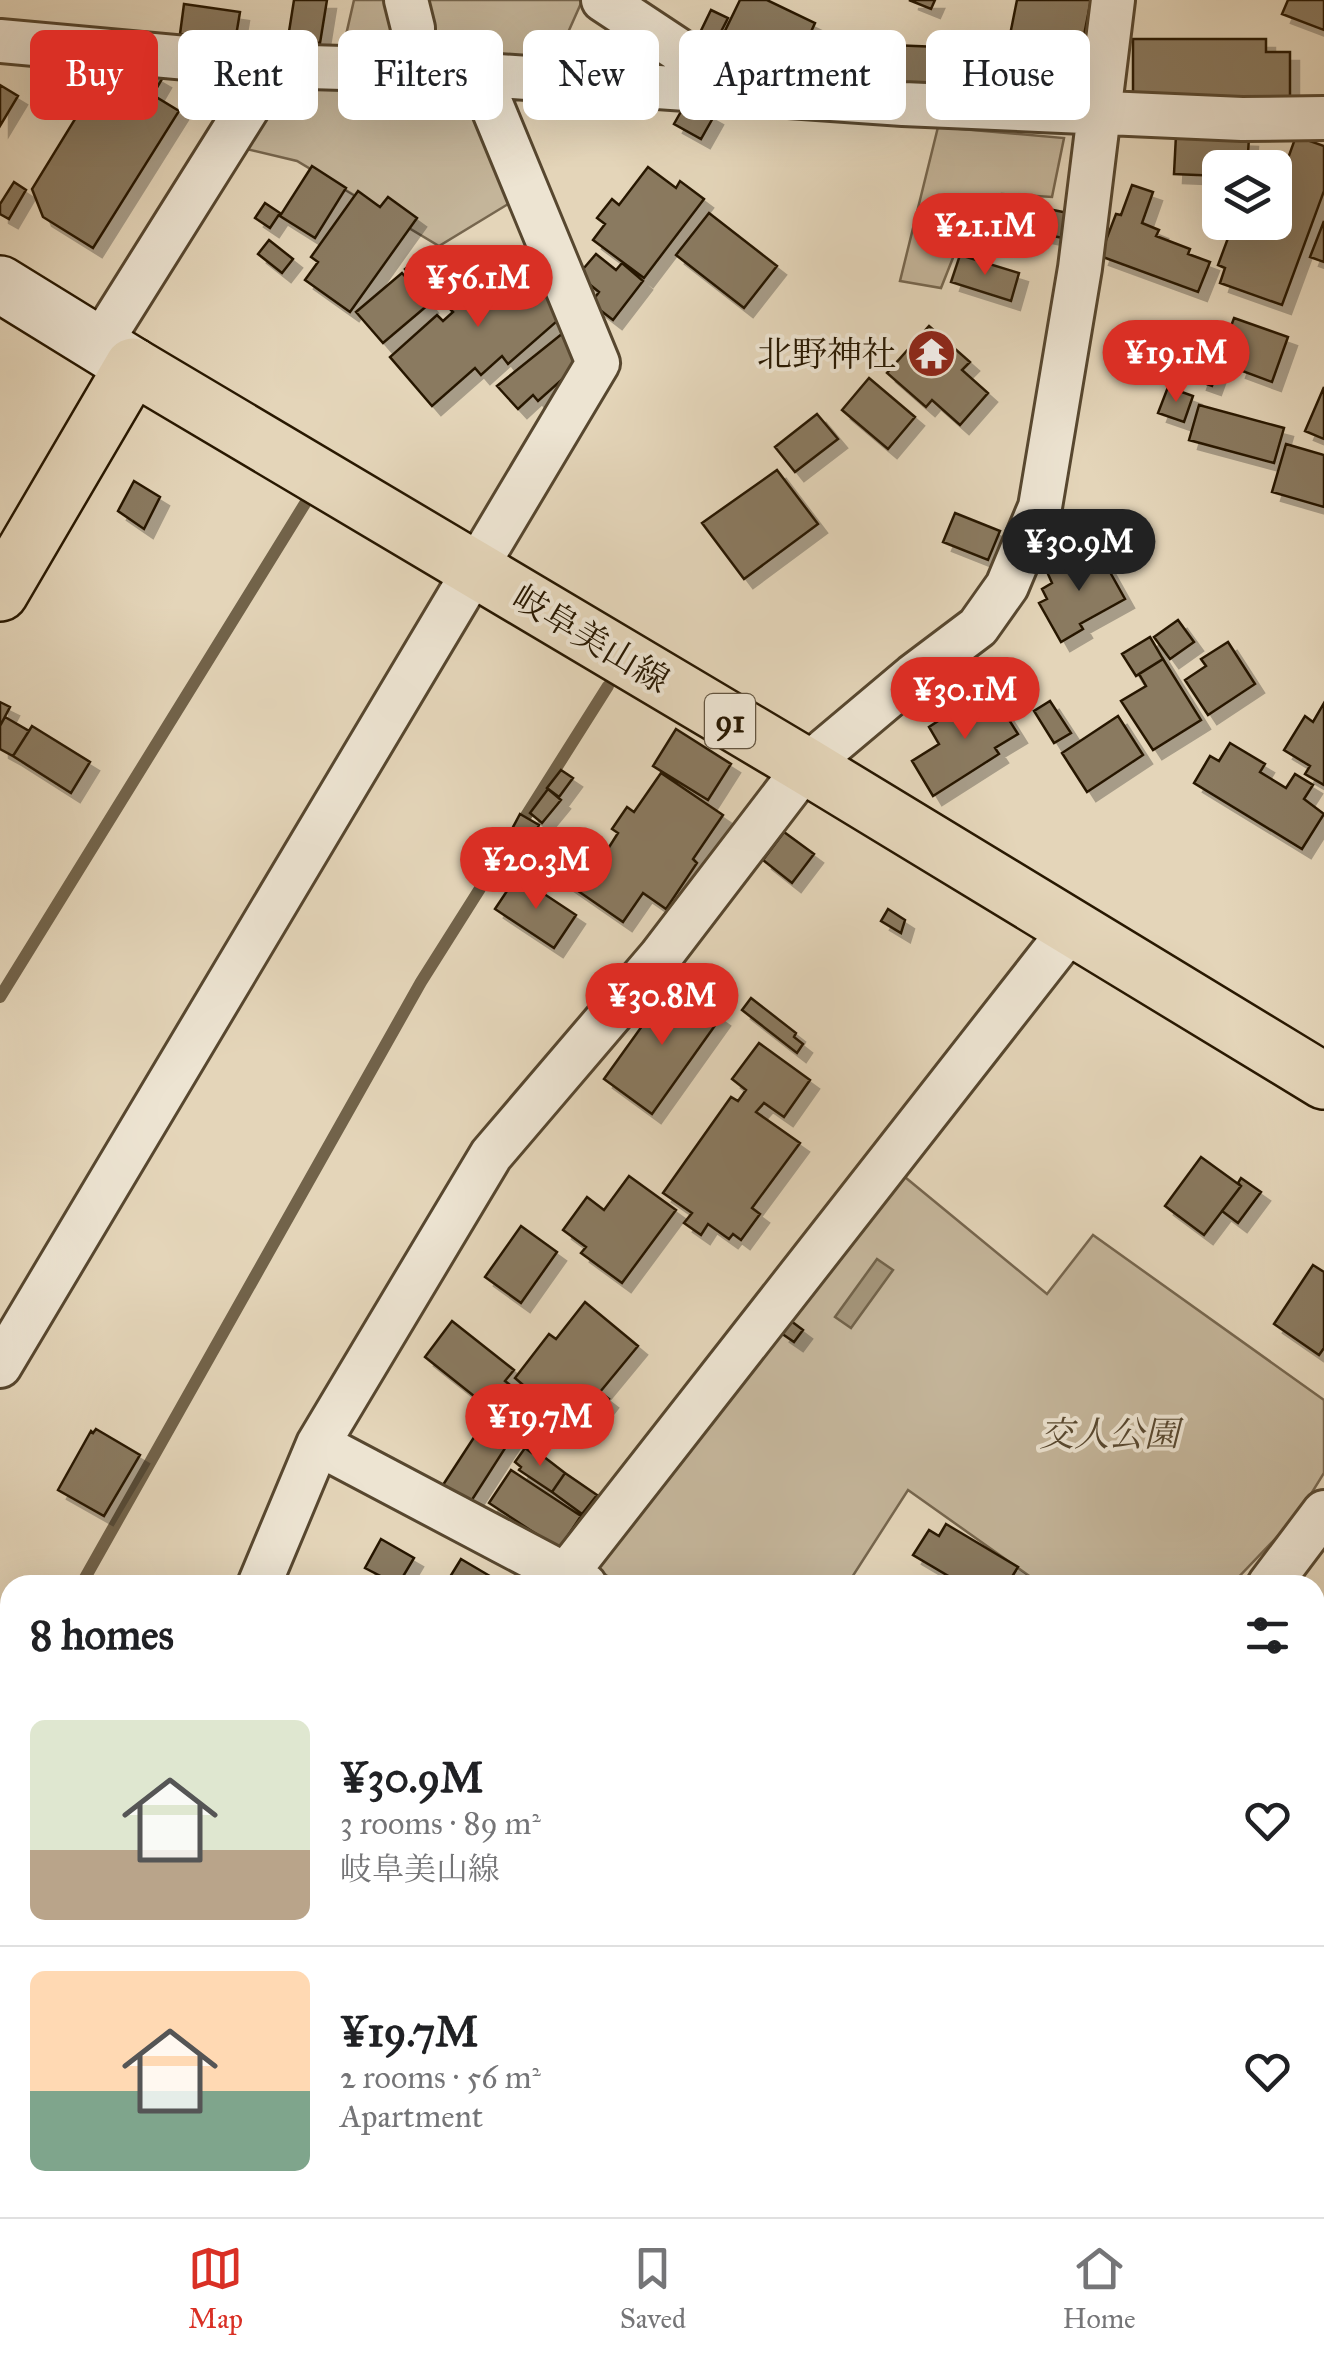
<!DOCTYPE html>
<html lang="en">
<head>
<meta charset="utf-8">
<style>
  :root { --surface:#fff; --page:#f2f2f2; --text:#202124; --muted:#757577; --line:#e0e0e0; --accent:#d93025 }
  body { margin:0; font-family:"IM FELL Great Primer","Noto Serif JP",serif; background:var(--page); color:var(--text); height:100vh; display:flex; flex-direction:column; font-size:38px; white-space:nowrap }
  * { box-sizing:border-box; margin:0 }
  p { font-size:32px; color:var(--muted) }
  .icon { flex:none; width:55px; height:55px; fill:none; stroke:currentColor; stroke-width:2; stroke-linecap:round; stroke-linejoin:round }
  .map { position:relative; flex:1; overflow:hidden }
  .details { position:absolute; left:0px; top:1575px; width:1325px; height:642px; display:flex; flex-direction:column; background:var(--surface); border-radius:30px 30px 0 0; box-shadow:0 10px 40px #0002 }
  .details>* { flex:none }
  .banner { position:absolute; left:30px; top:30px; width:1265px; height:90px; display:flex; gap:20px }
  .controls { position:absolute; left:1202px; top:150px; display:grid; gap:20px }
  .controls a { display:grid; place-items:center; width:90px; height:90px; border-radius:15px; background:var(--surface); box-shadow:0 10px 40px #0002; font-size:50px }
  .price { position:absolute; translate:-50% -85px; padding:0 22px; border-radius:35px; background:var(--accent); color:#fff; font-size:32px; line-height:65px; filter:drop-shadow(0 2px 5px #0008) }
  .price::after { content:''; position:absolute; left:50%; top:60px; width:30px; height:22px; margin-left:-15px; background:inherit; clip-path:polygon(0 0,100% 0,50% 100%) }
  .price.on { background:#222; color:#fff }
  ul { padding:0; list-style:none }
  li { display:flex; align-items:center; gap:30px; height:250px; padding:0 30px }
  li+li { border-top:2px solid var(--line) }
  li span { display:grid; place-items:center; flex:none; width:280px; height:200px; border-radius:15px; color:#555 }
  li>.icon { margin-inline-start:auto }
  span .icon { width:120px; height:120px; fill:#fffc; stroke-width:1 }
  li b { font-size:42px }
  h2 { display:flex; justify-content:space-between; align-items:center; height:120px; padding:0 30px; font-size:42px }
  .tag { padding:0 35px; border-radius:15px; background:var(--surface); box-shadow:0 10px 40px #0002; font-size:35px; line-height:90px }
  .tag.on { background:var(--accent); color:#fff }
  .menu { display:flex; justify-content:space-around; align-items:center; height:140px; border-top:2px solid var(--line); background:var(--surface); font-size:28px; color:var(--muted) }
  .menu a { display:grid; justify-items:center; gap:5px }
  .menu .on { color:var(--accent) }
  .map>svg:first-child { display:block }
</style>
</head>
<body>
<div class="map">
<svg width="1324" height="2217" viewBox="0 0 1324 2217">
  <defs>
    <filter id="shadow"><feDropShadow dx="9" dy="9" stdDeviation="0" flood-color="#0004"/></filter>
  </defs>
  <rect width="100%" height="100%" fill="#e4d5b9"/>
  <filter id="stains"><feTurbulence type="fractalNoise" baseFrequency=".002" numOctaves="4"/><feColorMatrix values="0 0 0 0 .2 0 0 0 0 .09 0 0 0 0 .02 0 0 0 .5 -.17"/></filter>
  <radialGradient id="worn" r=".72"><stop offset=".6" stop-color="#630" stop-opacity="0"/><stop offset="1" stop-color="#630" stop-opacity=".3"/></radialGradient>
  <!-- green -->
  <path fill="#c4b59a" stroke="#76664e" stroke-width="2.5" d="M354,0H393L403,37L387,61L341,57Z
    M415,0H581L582,1L554,64L452,66L426,46Z
    M299,76L477,96L518,198L439,246L297,161L242,148L267,109Z
    M938,127L1064,138L1052,197L1002,194L998,230H964L941,288L900,281Z
    M900,1173L1047,1294L1093,1235L1324,1400V1473L1298,1515L1231,1585H1042L908,1490L847,1585H622L590,1565Z"/>
  <!-- water -->
  <path fill="#a4957a" stroke="#72634a" stroke-width="2.5" d="M877,1259L893,1270L851,1328L835,1317Z"/>
  <g fill="none" stroke-linecap="round" stroke-linejoin="round">
    <!-- stream -->
    <path stroke="#72634a" stroke-width="12" d="M0,997L314,489
      M81,1585L421,982L608,686
      M0,1730L10,1712"/>
  </g>
  <!-- building -->
  <path fill="#8a7a61" stroke="#281801" stroke-width="2.5" filter="url(#shadow)" d="M294,0H327L320,43L288,38Z
    M740,0H767L815,23L799,58L792,55L778,83L724,57L732,39L723,35Z
    M909,0H935L931,9Z
    M1017,0H1091L1071,100L1000,85Z
    M1288,0H1324V30L1282,14Z
    M184,4L240,12L235,42L180,34Z
    M711,10L728,18L711,51L695,43Z
    M1133,39H1266V52H1290V99H1133Z
    M866,44L939,47L937,90L864,87Z
    M107,67L179,111L93,248L43,217L32,189Z
    M150,72L162,79L155,91L143,83Z
    M970,72L995,78L991,98L965,92Z
    M0,85L18,96L0,126Z
    M687,101L714,116L701,139L674,124Z
    M1176,135L1249,138L1247,168H1220V176L1174,174Z
    M1296,136L1324,146V191L1282,305L1220,283L1225,268L1218,265L1234,222H1275V175L1281,178Z
    M312,166L346,188L315,238L280,216Z
    M648,167L676,188L680,181L704,199L644,278L593,240L605,224L597,218L612,199L619,205Z
    M14,182L26,190L9,219L0,214V204Z
    M1132,185L1153,192L1142,223L1159,230L1156,236L1190,249L1188,254L1210,262L1198,292L1100,256L1116,214L1121,215Z
    M358,191L380,207L388,197L417,218L350,312L305,280L318,262L311,257Z
    M1009,201L1068,213L1063,238L1004,226Z
    M265,203L280,213L270,228L255,218Z
    M709,213L777,266L744,308L676,255Z
    M1324,221V262L1310,257Z
    M269,240L293,259L282,273L258,254Z
    M509,252L564,315L508,364L502,356L481,375L475,368L432,406L390,357L437,315L443,321L453,312L447,306Z
    M596,254L616,270L622,263L643,281L613,320L591,303L599,292L578,275Z
    M960,255L1019,273L1011,301L951,282Z
    M417,259L436,280L425,291L405,269Z
    M402,273L429,304L383,343L356,312Z
    M1234,318L1288,337L1272,382L1237,369L1245,347L1226,340Z
    M929,326L970,362L962,370L988,393L960,425L932,400L926,407L887,373Z
    M568,329L576,367L538,401L533,395L518,409L497,386Z
    M1207,356L1221,361L1212,386L1198,381Z
    M869,378L915,417L888,449L842,410Z
    M1168,387L1193,396L1184,422L1158,413Z
    M1324,387V439L1305,431Z
    M1199,405L1284,428L1274,463L1189,440Z
    M817,414L838,439L795,472L775,447Z
    M1286,444L1324,455V507L1272,492Z
    M777,470L818,524L744,579L702,523Z
    M134,481L160,497L144,529L118,511Z
    M955,513L1000,531L988,560L943,542Z
    M1096,547L1125,599L1080,624L1083,629L1061,642L1039,603L1047,599L1042,589L1052,583L1048,574Z
    M1178,620L1194,642L1170,659L1154,637Z
    M1150,637L1163,659L1136,676L1122,654Z
    M1228,642L1255,684L1208,715L1185,680L1206,666L1201,659Z
    M1163,659L1201,720L1153,750L1121,701L1146,686L1139,674Z
    M989,688L1018,734L995,748L999,754L933,796L912,761L939,744L929,727Z
    M1050,701L1071,733L1054,743L1034,711Z
    M0,702L10,707L0,726Z
    M1324,703V785L1305,774L1310,766L1284,750L1305,716L1313,722Z
    M1118,716L1143,755L1087,792L1062,753Z
    M5,717L29,731L13,756L0,749V726Z
    M32,726L90,762L71,793L13,756Z
    M676,729L731,764L708,800L653,766Z
    M1230,743L1265,764L1260,772L1286,788L1295,774L1313,785L1304,799L1324,814L1302,849L1194,783L1210,756L1219,761Z
    M561,770L573,778L559,797L547,788Z
    M661,773L723,815L693,859L697,863L666,909L643,893L623,922L552,873L579,834L606,852L618,833L612,829L627,807L634,812Z
    M548,789L561,800L542,823L530,813Z
    M520,814L539,825L523,856L503,846Z
    M784,832L814,854L792,883L763,860Z
    M517,876L576,915L554,948L495,909Z
    M888,909L905,920L901,933L881,921Z
    M673,983L721,1017L652,1114L604,1079Z
    M751,998L796,1033L794,1037L803,1044L797,1053L742,1010Z
    M759,1043L810,1080L784,1117L764,1103L756,1112L800,1143L752,1208L760,1214L741,1240L733,1234L729,1239L708,1224L701,1235L684,1223L692,1213L663,1193L731,1097L738,1101L746,1090L732,1079Z
    M1201,1157L1241,1186L1204,1235L1165,1206Z
    M629,1176L676,1210L622,1283L581,1253L586,1247L563,1230L587,1197L604,1210Z
    M1241,1178L1261,1192L1238,1223L1222,1211L1241,1186L1238,1183Z
    M521,1226L557,1252L521,1303L485,1277Z
    M1313,1265L1324,1272V1348L1319,1355L1274,1324Z
    M585,1302L638,1346L600,1392L609,1399L581,1435L515,1378L549,1334L556,1339Z
    M452,1321L514,1370L505,1381L514,1388L502,1403L496,1399L489,1408L425,1357Z
    M791,1321L803,1330L794,1342L781,1333Z
    M484,1422L511,1439L468,1506L441,1488Z
    M96,1429L140,1455L104,1516L58,1490L91,1431L93,1433Z
    M525,1448L532,1453L535,1450L565,1473L552,1492L519,1470L521,1467L515,1462Z
    M511,1470L581,1516L559,1549L489,1503Z
    M565,1473L597,1495L582,1514L552,1492Z
    M946,1524L1018,1567L1007,1585H952L955,1580L913,1555L929,1530L939,1536Z
    M381,1539L414,1558L398,1585L365,1568Z
    M461,1559L500,1582L499,1585H445Z
    M0,1796L10,1802V1849L0,1843Z
    M0,1859L10,1865V1914L0,1908Z
    M0,1925L10,1931V1983L0,1977Z
    M0,1981L10,1987V2030L0,2024Z
    M0,2029L10,2035L0,2052Z"/>
  <g fill="none" stroke-linecap="round" stroke-linejoin="round">
    <defs>
      <path id="street" d="M406,0L413,28V70
        M603,0L742,92
        M0,41L274,66L413,70L903,104L1242,119L1324,118
        M99,345L274,66
        M0,1366L598,363L480,77
        M318,1444L585,1585
        M567,1573L1071,929
        M259,1585L318,1444L491,1155L660,957L806,766L913,676L978,627L1007,586L1040,507L1080,268L1113,0
        M1269,1585L1324,1512
        M0,1769L10,1775
        M0,2115L10,2097
        M736,2208L752,2217
        M841,2217L846,2208"/>
      <path id="secondary" d="M0,284L133,366"/>
      <path id="primary" d="M0,593L133,366L806,766L1324,1081"/>
    </defs>
    <!-- street casing -->
    <use href="#street" stroke="#57472f" stroke-width="48"/>
    <!-- secondary casing -->
    <use href="#secondary" stroke="#281801" stroke-width="60"/>
    <!-- primary casing -->
    <use href="#primary" stroke="#281801" stroke-width="60"/>
    <!-- street -->
    <use href="#street" stroke="#ede4d2" stroke-width="42"/>
    <!-- secondary -->
    <use href="#secondary" stroke="#ede4d2" stroke-width="55"/>
    <!-- primary -->
    <use href="#primary" stroke="#e4d5b9" stroke-width="55"/>
  </g>
  <!-- icons -->
  <defs>
    <symbol id="temple-disc" viewBox="-11 -11 22 22"><circle r="9.5" fill="#8f2418" stroke="#ede4d2"/><path d="M0-6L5-2H3V0L6.5 2.5H4V6H1.5V3h-3V6H-4V2.5H-6.5L-3 0V-2H-5Z" fill="#fff"/></symbol>
  </defs>
  <g fill-rule="evenodd">
    <use href="#temple-disc" x="904" y="326" width="55" height="55"/>
  </g>
  <g text-anchor="middle" dominant-baseline="central" stroke-width="8" stroke-linejoin="round" paint-order="stroke">
    <!-- shield labels -->
    <rect fill="#ede4d2" stroke="#635540" stroke-width="2.5" x="705" y="694" width="50" height="54" rx="8"/>
    <g font-size="32" font-weight="bold" fill="#281801">
      <text x="730" y="721">91</text>
    </g>
    <!-- poi labels -->
    <g font-size="35" fill="#281801" stroke="#ede4d2" text-anchor="end">
      <text x="897" y="354">北野神社</text>
    </g>
    <!-- street labels -->
    <g font-size="35" fill="#281801" stroke="#ede4d2">
      <text transform="translate(591 639) rotate(31)">岐阜美山線</text>
    </g>
    <!-- park labels -->
    <g font-size="35" font-style="italic" fill="#57472f" stroke="#ede4d2">
      <text x="1109" y="1434">交人公園</text>
    </g>
  </g>
  <rect width="100%" height="100%" filter="url(#stains)"/>
  <rect width="100%" height="100%" fill="url(#worn)"/>
</svg>
<div class="controls">
<a><svg class="icon" aria-label="layers" viewBox="0 0 24 24"><path d="M12 4l9 5-9 5-9-5zM3 14l9 5 9-5"/></svg></a>
</div>
<b class="price" style="left:985px;top:278px">¥21.1M</b>
<b class="price" style="left:478px;top:330px">¥56.1M</b>
<b class="price" style="left:1176px;top:405px">¥19.1M</b>
<b class="price on" style="left:1079px;top:594px">¥30.9M</b>
<b class="price" style="left:965px;top:742px">¥30.1M</b>
<b class="price" style="left:536px;top:912px">¥20.3M</b>
<b class="price" style="left:662px;top:1048px">¥30.8M</b>
<b class="price" style="left:540px;top:1469px">¥19.7M</b>
<div class="banner">
<a class="tag on">Buy</a>
<a class="tag">Rent</a>
<a class="tag">Filters</a>
<a class="tag">New</a>
<a class="tag">Apartment</a>
<a class="tag">House</a>
</div>
<section class="details">
<h2>8 homes<svg class="icon" aria-label="filters" viewBox="0 0 24 24"><path d="M4 7h16M4 17h16"/><circle cx="9" cy="7" r="2"/><circle cx="15" cy="17" r="2"/></svg></h2>
<ul>
<li><span style="background:linear-gradient(#dfe7d0 65%,#b9a48a 0)"><svg class="icon" aria-label="home" viewBox="0 0 24 24"><path d="M3 11l9-7 9 7M6 9v11h12V9"/></svg></span><div><b>¥30.9M</b><p>3 rooms · 89 m²</p><p>岐阜美山線</p></div><svg class="icon" aria-label="heart" viewBox="0 0 24 24"><path d="M12 20l-8-8c-3-5 5-10 8-4 3-6 11-1 8 4z"/></svg></li>
<li><span style="background:linear-gradient(#ffd9b3 60%,#7fa58c 0)"><svg class="icon" aria-label="home" viewBox="0 0 24 24"><path d="M3 11l9-7 9 7M6 9v11h12V9"/></svg></span><div><b>¥19.7M</b><p>2 rooms · 56 m²</p><p>Apartment</p></div><svg class="icon" aria-label="heart" viewBox="0 0 24 24"><path d="M12 20l-8-8c-3-5 5-10 8-4 3-6 11-1 8 4z"/></svg></li>
</ul>
</section>
</div>
<nav class="menu">
<a class="on"><svg class="icon" aria-label="map" viewBox="0 0 24 24"><path d="M3 6l6-2 6 2 6-2v14l-6 2-6-2-6 2zM9 4v14M15 6v14"/></svg>Map</a>
<a><svg class="icon" aria-label="saved" viewBox="0 0 24 24"><path d="M7 4h10v16l-5-4-5 4z"/></svg>Saved</a>
<a><svg class="icon" aria-label="home" viewBox="0 0 24 24"><path d="M3 11l9-7 9 7M6 9v11h12V9"/></svg>Home</a>
</nav>
</body>
</html>
